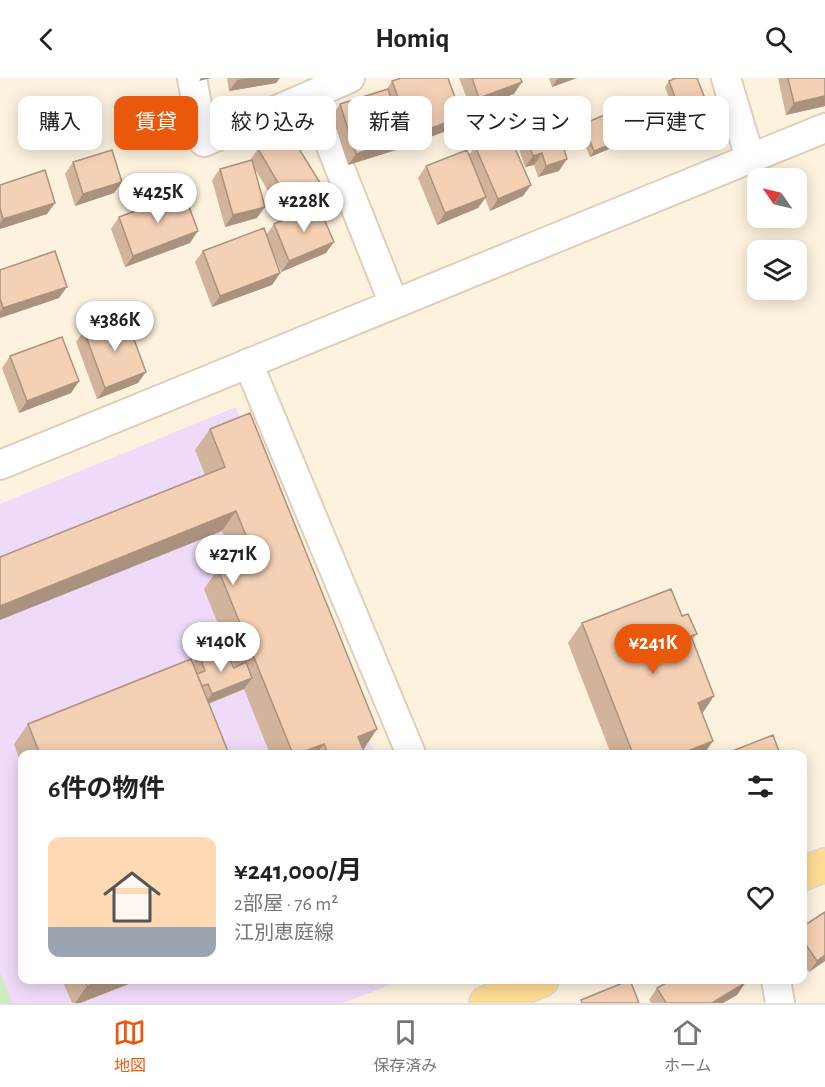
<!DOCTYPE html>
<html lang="ja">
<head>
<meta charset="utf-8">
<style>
  :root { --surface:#fff; --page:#f6f6f6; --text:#222; --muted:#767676; --line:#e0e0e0; --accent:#ea580c }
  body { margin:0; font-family:"Alegreya Sans","Noto Sans JP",sans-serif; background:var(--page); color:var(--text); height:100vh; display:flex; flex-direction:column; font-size:22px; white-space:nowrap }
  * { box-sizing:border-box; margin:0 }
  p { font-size:20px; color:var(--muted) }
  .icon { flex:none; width:33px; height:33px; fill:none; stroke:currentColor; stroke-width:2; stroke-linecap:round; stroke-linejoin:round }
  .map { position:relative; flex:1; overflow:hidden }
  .side { position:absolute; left:18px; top:672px; width:789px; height:234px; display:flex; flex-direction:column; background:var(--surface); border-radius:12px; box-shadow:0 3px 15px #0003 }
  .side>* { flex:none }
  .top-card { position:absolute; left:18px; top:18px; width:789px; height:54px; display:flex; gap:12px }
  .needle { width:39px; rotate:304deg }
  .controls { position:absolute; left:747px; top:90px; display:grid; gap:12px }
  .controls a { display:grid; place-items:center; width:60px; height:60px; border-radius:12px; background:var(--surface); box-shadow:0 3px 15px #0003; font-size:30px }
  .price { position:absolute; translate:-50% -51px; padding:0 14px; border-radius:21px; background:#fff; color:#222; font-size:20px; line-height:39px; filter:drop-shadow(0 2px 3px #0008) }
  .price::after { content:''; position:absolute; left:50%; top:36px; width:18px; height:14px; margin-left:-9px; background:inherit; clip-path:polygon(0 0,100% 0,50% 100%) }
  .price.current { background:var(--accent); color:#fff }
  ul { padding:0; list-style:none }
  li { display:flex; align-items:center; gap:18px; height:150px; padding:0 30px }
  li+li { border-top:2px solid var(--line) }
  li span { display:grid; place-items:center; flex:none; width:168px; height:120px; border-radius:12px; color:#555 }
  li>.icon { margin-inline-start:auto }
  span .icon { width:72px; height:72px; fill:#fffc; stroke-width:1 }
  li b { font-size:26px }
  h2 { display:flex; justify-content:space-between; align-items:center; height:72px; padding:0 30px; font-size:26px }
  .pill { padding:0 21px; border-radius:12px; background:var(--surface); box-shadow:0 3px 15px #0003; font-size:21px; line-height:54px }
  .pill.current { background:var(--accent); color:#fff }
  header { display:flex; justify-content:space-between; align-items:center; height:78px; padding:0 30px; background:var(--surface); font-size:27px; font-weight:700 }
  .dock { display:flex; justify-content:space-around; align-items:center; height:84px; border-top:2px solid var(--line); background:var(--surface); font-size:16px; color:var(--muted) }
  .dock a { display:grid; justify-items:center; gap:3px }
  .dock .current { color:var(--accent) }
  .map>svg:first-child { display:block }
</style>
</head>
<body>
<header><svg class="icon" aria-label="back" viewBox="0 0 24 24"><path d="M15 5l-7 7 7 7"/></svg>Homiq<svg class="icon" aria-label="search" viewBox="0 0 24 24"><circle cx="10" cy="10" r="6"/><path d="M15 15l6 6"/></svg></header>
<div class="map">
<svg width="825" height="925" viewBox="0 0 825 925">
  <rect width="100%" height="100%" fill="#fdf2de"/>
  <!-- education -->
  <path fill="#efdbf9" d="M236,329L375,676H22V902H402L344,925H0V426Z"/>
  <!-- green -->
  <path fill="#cdebbc" d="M0,894L12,925H0Z"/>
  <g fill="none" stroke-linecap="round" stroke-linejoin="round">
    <defs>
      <path id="minor" d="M192,0L204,64L350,0
        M726,0L750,80
        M311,18L394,226
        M248,285L411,676
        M0,387L825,50
        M776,902L780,925"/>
      <path id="primary" d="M802,796L825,787
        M486,925L542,902"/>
    </defs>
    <!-- minor casing -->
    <use href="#minor" stroke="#e1ceba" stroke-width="32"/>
    <!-- primary casing -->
    <use href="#primary" stroke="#ded7d2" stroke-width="36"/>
    <!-- minor -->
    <use href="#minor" stroke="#fff" stroke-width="28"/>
    <!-- primary -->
    <use href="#primary" stroke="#ffdc93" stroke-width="33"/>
  </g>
  <!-- wall -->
  <path fill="#d2b39b" d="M227,0H280L276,5L229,13Z
    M459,0H520L514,16L471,31Z
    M549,0H577L552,9Z
    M778,0H825V28L786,37Z
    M392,3L462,39L454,50L404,69L402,63L396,72L348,87L332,38L340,26L387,11Z
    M669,3L704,37L679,47L665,9Z
    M522,44L559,93L538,99L534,87L525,89L514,56Z
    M583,46L621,66L590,79L579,52Z
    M475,68L523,118L490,133L485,120L478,130L437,147L418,100L426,88L469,77Z
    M258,71L314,120L283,138L255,91L257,140L225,149L212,102L220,91L250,82Z
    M73,84L122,104L114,115L75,128L65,96Z
    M0,107L55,125L47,136L0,151Z
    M119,139L190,165L125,189L111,151Z
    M274,146L326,175L281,194L271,170L280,195L272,207L212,229L195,184L203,173L266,157Z
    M0,192L59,220L0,240Z
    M84,253L138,305L97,321L76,264Z
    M10,278L79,303L71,315L19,335L2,290Z
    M210,351L377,651L363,672L365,676H270L244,611L209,626L229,676H22V689L14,666L28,646L193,585L199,576L218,586L234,590L235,589L204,511L218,491L235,485L222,453L205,397L195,372Z
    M682,538L697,556L692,562L702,635L704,676H611L568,565L582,545Z
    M825,834V883L809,894L802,885V849Z
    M62,902H139L80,925H72Z
    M745,905L737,917L723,925H651L649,922L657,910Z"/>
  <!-- shaded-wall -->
  <path fill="#ab927e" d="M201,0H212L199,3Z
    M247,0H280L276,5L229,13L237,2Z
    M558,0H577L552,9Z
    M522,4L514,16L471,31L479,20Z
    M825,18V28L786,37L794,25Z
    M709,31L704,37L679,47L683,41Z
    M462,39L454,50L404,69L412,57Z
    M404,60L396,72L348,87L356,76Z
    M626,60L621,66L590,79L594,73Z
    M542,75L534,87L525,89L533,78Z
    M567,81L559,93L538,99L546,88Z
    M122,104L114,115L75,128L83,116Z
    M531,107L523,118L490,133L498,121Z
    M322,108L314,120L283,138L291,127Z
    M486,119L478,130L437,147L445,135Z
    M55,125L47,136L0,151V145L3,141Z
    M265,129L257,140L225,149L233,137Z
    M198,153L190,165L125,189L133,178Z
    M334,164L326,175L281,194L289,183Z
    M280,195L272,207L212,229L220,218Z
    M67,209L59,220L0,240V234L3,230Z
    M146,294L138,305L97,321L105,310Z
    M79,303L71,315L19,335L27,323Z
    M236,433L222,453L0,542V528Z
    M252,600L244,611L204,627L212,616Z
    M714,618L700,639L698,625Z
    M377,651L363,672L358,659Z
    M713,663L704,676H680Z
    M324,666L316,676H297Z
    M825,877V883L809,894L817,883Z
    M102,902H139L80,925H75L87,908Z
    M745,905L737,917L723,925H712Z"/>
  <!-- building -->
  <path fill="#f4d0b4" stroke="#ab927e" stroke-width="1.5" d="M401,0H448L462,39L412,57L392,3Z
    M472,0H520L522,4L479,20Z
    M676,0H697L709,31L683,41L669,3Z
    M788,0H825V18L794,25Z
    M388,11L404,60L356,76L340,26Z
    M614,33L626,60L594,73L583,46Z
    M553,35L567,81L546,88L542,75L533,78L522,44Z
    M288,53L322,108L291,127L258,71Z
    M508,54L531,107L498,121L475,68Z
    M112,72L122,104L83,116L73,84Z
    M467,72L486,119L445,135L426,88Z
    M252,82L265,129L233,137L220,91Z
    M45,92L55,125L3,141L0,130V107Z
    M184,115L198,153L133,178L119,139Z
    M318,127L334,164L289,183L274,146Z
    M264,150L280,195L220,218L203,173Z
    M55,173L67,209L3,230L0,221V192Z
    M125,237L146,294L105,310L84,253Z
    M62,259L79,303L27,323L10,278Z
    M250,335L377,651L358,659L365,676H328L324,666L297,676H293L218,491L254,477L236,433L0,528V479L225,389L210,351Z
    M671,511L682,538L688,536L697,556L691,558L714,618L698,625L713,663L680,676H633L582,545Z
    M213,571L218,586L230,581L234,590L246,584L252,600L212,616L208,606L202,608L197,596L205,593L199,576Z
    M191,581L229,676H40L28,646Z
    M773,657L780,676H725Z
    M825,834V877L817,883L802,861V849Z
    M85,902H102L87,908Z
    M630,902L639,925H582L581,922Z
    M671,902H743L745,905L712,925H666L657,910Z"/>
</svg>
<div class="controls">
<a><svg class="needle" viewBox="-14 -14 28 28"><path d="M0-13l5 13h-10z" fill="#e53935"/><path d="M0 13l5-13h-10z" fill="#767676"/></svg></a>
<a><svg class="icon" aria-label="layers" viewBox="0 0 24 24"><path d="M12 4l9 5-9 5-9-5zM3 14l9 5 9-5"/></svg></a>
</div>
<b class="price" style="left:158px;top:146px">¥425K</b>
<b class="price" style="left:304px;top:155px">¥228K</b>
<b class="price" style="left:115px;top:274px">¥386K</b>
<b class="price" style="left:233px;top:508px">¥271K</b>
<b class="price" style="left:221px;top:595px">¥140K</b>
<b class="price current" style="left:653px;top:597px">¥241K</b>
<div class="top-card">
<a class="pill">購入</a>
<a class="pill current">賃貸</a>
<a class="pill">絞り込み</a>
<a class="pill">新着</a>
<a class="pill">マンション</a>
<a class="pill">一戸建て</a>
</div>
<section class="side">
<h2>6件の物件<svg class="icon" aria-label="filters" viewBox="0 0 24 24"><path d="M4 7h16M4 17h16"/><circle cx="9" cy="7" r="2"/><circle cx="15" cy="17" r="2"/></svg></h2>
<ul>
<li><span style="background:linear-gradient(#ffd9b3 75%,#9aa5b1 0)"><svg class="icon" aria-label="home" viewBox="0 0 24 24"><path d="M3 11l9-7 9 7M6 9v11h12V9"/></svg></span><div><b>¥241,000/月</b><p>2部屋 · 76 m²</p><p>江別恵庭線</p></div><svg class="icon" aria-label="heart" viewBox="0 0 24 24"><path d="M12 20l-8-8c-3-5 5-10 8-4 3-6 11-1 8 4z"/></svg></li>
</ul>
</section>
</div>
<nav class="dock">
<a class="current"><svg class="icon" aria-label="map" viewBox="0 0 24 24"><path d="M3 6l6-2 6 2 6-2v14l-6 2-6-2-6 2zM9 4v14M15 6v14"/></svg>地図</a>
<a><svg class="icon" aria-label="saved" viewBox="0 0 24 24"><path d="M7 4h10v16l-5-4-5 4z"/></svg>保存済み</a>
<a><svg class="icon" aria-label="home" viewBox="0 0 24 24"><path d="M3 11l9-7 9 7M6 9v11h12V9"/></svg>ホーム</a>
</nav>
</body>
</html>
